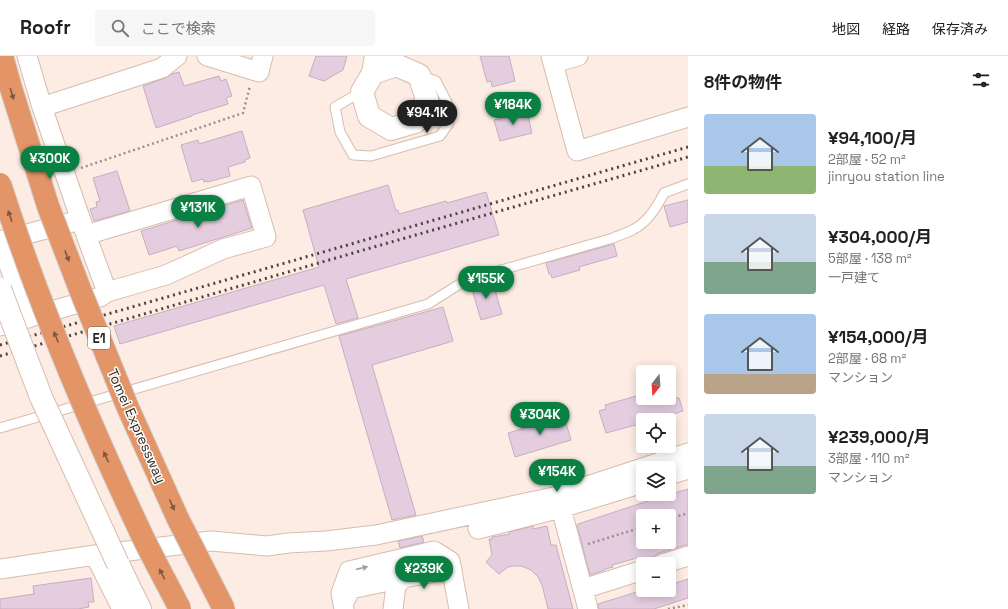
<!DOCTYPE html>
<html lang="ja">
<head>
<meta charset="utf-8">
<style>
  :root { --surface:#fff; --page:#f6f6f6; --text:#202124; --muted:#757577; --line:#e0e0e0; --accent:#0b8043 }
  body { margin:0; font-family:"Space Grotesk","Noto Sans JP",sans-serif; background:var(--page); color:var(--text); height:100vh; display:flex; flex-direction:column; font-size:15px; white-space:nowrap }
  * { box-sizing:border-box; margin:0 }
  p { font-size:13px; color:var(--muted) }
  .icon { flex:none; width:22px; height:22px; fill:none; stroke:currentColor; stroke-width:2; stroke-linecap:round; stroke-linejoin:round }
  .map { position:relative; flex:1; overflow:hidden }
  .details { display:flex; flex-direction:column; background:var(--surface); width:320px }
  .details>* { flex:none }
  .needle { width:26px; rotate:197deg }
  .buttons { position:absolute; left:636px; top:309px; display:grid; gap:8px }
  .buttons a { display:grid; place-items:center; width:40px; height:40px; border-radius:4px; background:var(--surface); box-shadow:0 2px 10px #0003; font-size:20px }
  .price { position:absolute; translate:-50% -34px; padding:0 9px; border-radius:14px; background:var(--accent); color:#fff; font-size:13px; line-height:26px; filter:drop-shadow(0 1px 2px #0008) }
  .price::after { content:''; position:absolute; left:50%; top:24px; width:12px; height:9px; margin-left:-6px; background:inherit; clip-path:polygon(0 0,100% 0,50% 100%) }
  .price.current { background:#222; color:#fff }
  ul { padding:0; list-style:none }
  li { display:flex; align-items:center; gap:12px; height:100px; padding:0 16px }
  li span { display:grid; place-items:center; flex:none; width:112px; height:80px; border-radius:4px; color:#555 }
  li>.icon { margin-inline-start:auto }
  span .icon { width:48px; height:48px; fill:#fffc; stroke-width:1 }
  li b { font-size:17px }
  h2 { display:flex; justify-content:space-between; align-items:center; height:48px; padding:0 16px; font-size:17px }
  header { display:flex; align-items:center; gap:24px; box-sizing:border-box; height:56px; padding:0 20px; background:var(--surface); border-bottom:1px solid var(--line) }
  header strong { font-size:19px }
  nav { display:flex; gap:22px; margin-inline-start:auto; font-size:14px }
  .search { width:280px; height:36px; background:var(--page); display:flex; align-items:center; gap:10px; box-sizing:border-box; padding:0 14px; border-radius:4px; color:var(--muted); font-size:15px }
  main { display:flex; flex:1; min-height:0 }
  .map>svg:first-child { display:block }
</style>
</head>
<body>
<header>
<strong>Roofr</strong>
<div class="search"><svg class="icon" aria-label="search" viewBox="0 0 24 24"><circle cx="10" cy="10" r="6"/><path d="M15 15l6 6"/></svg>ここで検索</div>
<nav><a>地図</a><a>経路</a><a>保存済み</a></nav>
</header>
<main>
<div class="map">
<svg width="688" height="553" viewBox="0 0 688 553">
  <rect width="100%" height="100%" fill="#fdece3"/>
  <!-- building -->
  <path fill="#e5cde0" stroke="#c5aec1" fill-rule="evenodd" d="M316,0H347L343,14L324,25L309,20Z
    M480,0H509L515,25L492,31L491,25L487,26Z
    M179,16L184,30L219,20L221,25L226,23L232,40L226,42L228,48L192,59V60L156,72L143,30L165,22L172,18Z
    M527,56L532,77L500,85L494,64Z
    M242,75L250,102L245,104V106L228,111L230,120L207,126V125L204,126L203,123L192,126L181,89L198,84L199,88Z
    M117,115L130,155L94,165L90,153L97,151L96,146L100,145L93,122Z
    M388,129L396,155L398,154L399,158L446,145L447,147L486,136L499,179L346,223L358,262L336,268L324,229L120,288L114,270L319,211L303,154Z
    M243,144L252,172L179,195L177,190L149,199L141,175Z
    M688,144V166L670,171L664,150Z
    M614,188L617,200L579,211L580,214L552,222L551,218H549L546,207Z
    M492,224L502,258L481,264L471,230Z
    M443,251L453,285L372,309L416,459L392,464L339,280Z
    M643,338V342H679L683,355L653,364H643V367L606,377L599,355L606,353L605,349Z
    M564,360L571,384L515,401L508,377Z
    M688,433V489H685L659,497L654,500L645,503L637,504V502L612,509L613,511L605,513V514L590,519L577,469L578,468L654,443L653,442L665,438H671ZM643,460H669V486H643Z
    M533,470V473L547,470L551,489H556L573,553H548L542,529L538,521L532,515L529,513L521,510H512L508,511L499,518L486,506L492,499L489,483H492V481L510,478L509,476Z
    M422,480L424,486L400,492L398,485Z
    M91,522L94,546H88L89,551L78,553H0V543L34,538L33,530Z
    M688,523V542L654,553H599L598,548L643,534H669V529Z"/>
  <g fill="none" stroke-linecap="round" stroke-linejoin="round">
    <defs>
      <path id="lane" d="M361,36L335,51L340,76L353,99L371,100L440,80L449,67L447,46L436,25L422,20
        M0,372L428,248L458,229L477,221L613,182C620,179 627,177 634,173C648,166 657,151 664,137L688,128"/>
      <path id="street" d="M27,0L42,51L86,179L107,236
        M207,0L259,16L263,0
        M551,0L577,95L688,61
        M553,7L578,0
        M42,51L162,12L177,0
        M0,184L28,262
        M0,185L80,164
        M0,270L100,241L107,236L166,219L223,193L266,181L251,130L86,179
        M669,419L688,413
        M561,452L588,553
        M478,473L561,452L643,427
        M95,499L122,553
        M662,508L688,500
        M0,513L95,499L211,485L267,490L288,487L326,485L376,479L554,441L688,397
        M583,533L643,514
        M343,548L351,533L403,522
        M344,553L341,537L349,515L434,495L450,505L459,553
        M393,553L396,530L403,522L452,513"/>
      <path id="secondary" d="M373,17L396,9L419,19L427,43L415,66L391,73L369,60L362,36L373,17L376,0
        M118,508L140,553"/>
    </defs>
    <!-- lane casing -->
    <use href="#lane" stroke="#d7bcad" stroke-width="11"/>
    <!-- street casing -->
    <use href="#street" stroke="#d7bcad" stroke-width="21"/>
    <!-- secondary casing -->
    <use href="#secondary" stroke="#d7bcad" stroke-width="24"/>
    <!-- path -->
    <path stroke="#9e9089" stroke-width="2.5" stroke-dasharray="2 3" stroke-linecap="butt" d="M81,112L243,57L250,30
      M669,463L688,457
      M588,488L643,471
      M668,553L688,549"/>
    <!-- lane -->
    <use href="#lane" stroke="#fff" stroke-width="9"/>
    <!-- street -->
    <use href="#street" stroke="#fff" stroke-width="19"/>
    <!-- secondary -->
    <use href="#secondary" stroke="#fff" stroke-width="22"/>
    <!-- rail -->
    <path stroke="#4e433d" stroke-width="3" stroke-dasharray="2 4" stroke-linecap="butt" d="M0,289L688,91
      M0,300L360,195L688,101"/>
    <defs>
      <path id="secondary-bridge" d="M0,233L41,341L118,508"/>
      <path id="highway-bridge" d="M2,0L10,29L48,150L81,236L128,352L178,463L224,553
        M0,128C38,247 87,362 140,475C152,501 167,527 180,553"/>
    </defs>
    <!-- secondary-bridge casing -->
    <use href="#secondary-bridge" stroke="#d7bcad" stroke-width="24" stroke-linecap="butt"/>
    <!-- highway-bridge casing -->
    <use href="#highway-bridge" stroke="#d1cfce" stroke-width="24" stroke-linecap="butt"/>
    <!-- secondary-bridge -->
    <use href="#secondary-bridge" stroke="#fff" stroke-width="22"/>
    <!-- highway-bridge -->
    <use href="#highway-bridge" stroke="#e39568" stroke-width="22"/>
  </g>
  <!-- one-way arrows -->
  <defs><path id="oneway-solid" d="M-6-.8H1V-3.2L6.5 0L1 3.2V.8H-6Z"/></defs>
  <g fill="#805740">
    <use href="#oneway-solid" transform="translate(12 38) rotate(73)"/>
    <use href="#oneway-solid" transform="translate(10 160) rotate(-109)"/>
    <use href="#oneway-solid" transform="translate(67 200) rotate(69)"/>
    <use href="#oneway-solid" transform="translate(56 281) rotate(-112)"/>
    <use href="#oneway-solid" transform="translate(106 401) rotate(-115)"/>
    <use href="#oneway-solid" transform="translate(172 449) rotate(66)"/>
    <use href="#oneway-solid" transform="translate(162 518) rotate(-117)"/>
  </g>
  <use fill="#a19d9b" href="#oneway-solid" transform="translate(362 512) rotate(-13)"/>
  <g text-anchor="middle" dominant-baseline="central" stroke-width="3" stroke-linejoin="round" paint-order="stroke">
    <!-- shield labels -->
    <rect fill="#fff" stroke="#6d6663" stroke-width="1" x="88" y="271" width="22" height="22" rx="3"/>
    <g font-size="13" font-weight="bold" fill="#2f2520">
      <text x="99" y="282">E1</text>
    </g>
    <!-- street labels -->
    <g font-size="14" fill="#2f2520" stroke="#fff">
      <text transform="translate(137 370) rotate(66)">Tomei Expressway</text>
    </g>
  </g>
</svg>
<div class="buttons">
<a><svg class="needle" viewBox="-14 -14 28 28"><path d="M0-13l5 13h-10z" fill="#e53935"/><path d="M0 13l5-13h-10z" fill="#757577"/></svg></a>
<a><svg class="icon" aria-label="locate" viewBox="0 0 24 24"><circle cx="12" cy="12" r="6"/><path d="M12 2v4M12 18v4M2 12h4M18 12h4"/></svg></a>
<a><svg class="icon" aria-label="layers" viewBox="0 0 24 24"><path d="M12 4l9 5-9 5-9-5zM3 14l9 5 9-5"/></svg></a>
<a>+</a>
<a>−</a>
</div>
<b class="price" style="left:513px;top:70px">¥184K</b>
<b class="price current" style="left:427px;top:78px">¥94.1K</b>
<b class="price" style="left:50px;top:124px">¥300K</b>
<b class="price" style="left:198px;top:173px">¥131K</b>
<b class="price" style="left:486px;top:244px">¥155K</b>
<b class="price" style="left:540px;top:380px">¥304K</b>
<b class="price" style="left:557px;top:437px">¥154K</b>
<b class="price" style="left:424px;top:534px">¥239K</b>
</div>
<section class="details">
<h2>8件の物件<svg class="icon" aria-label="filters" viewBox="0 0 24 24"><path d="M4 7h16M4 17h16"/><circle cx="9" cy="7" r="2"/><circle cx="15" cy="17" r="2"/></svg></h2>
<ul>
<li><span style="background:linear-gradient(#a9c7e8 65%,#8fb573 0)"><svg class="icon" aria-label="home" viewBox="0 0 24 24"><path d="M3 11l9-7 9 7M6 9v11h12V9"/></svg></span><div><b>¥94,100/月</b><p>2部屋 · 52 m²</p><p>jinryou station line</p></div></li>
<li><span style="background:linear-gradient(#c9d6e8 60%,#7fa58c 0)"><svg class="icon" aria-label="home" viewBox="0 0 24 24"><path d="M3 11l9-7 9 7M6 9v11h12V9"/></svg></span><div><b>¥304,000/月</b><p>5部屋 · 138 m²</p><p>一戸建て</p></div></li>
<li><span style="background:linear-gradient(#a9c7e8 75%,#b9a48a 0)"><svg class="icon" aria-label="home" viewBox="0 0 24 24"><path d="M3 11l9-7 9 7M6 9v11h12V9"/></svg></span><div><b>¥154,000/月</b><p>2部屋 · 68 m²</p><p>マンション</p></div></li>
<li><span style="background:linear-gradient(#c9d6e8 65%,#7fa58c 0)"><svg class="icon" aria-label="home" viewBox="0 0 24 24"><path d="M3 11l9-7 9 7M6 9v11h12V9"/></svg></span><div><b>¥239,000/月</b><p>3部屋 · 110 m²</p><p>マンション</p></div></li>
</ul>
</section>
</main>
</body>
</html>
